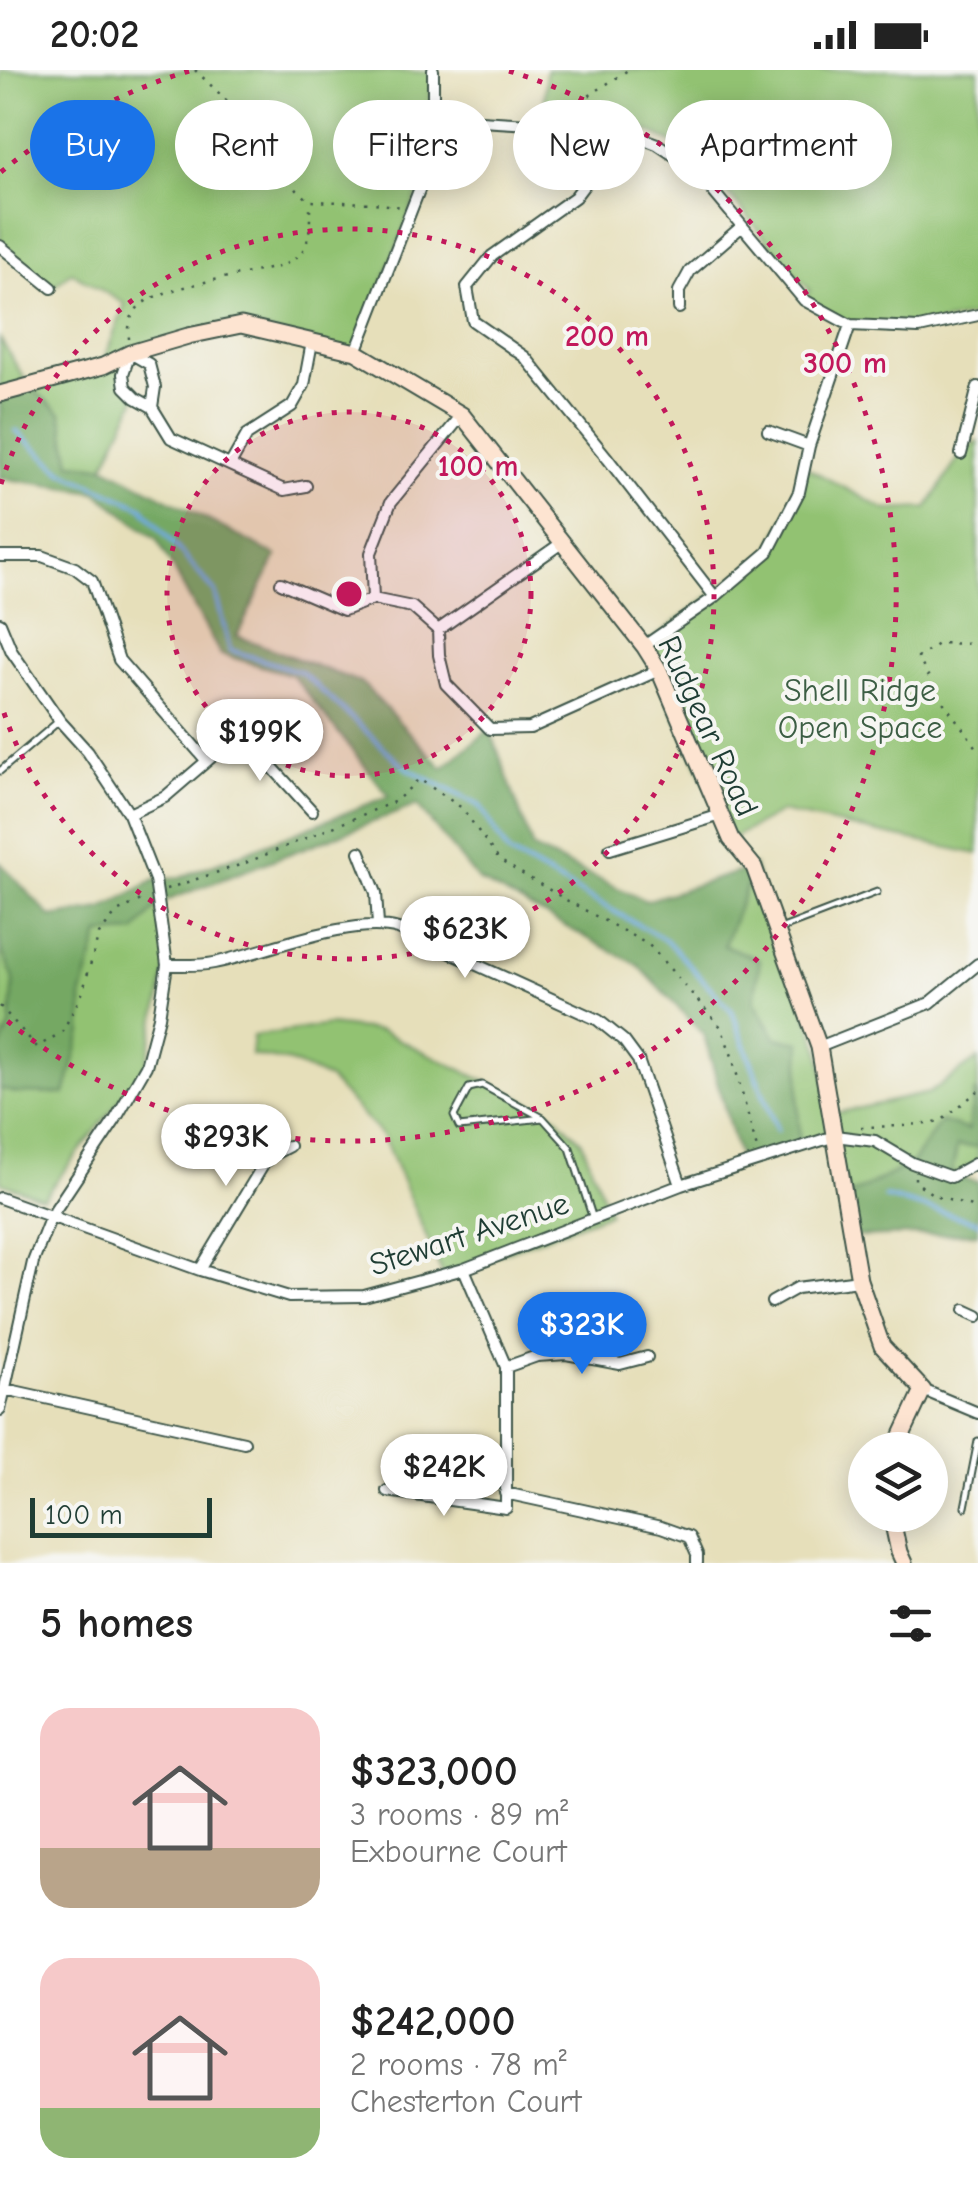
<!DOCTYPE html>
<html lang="en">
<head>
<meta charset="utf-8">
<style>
  :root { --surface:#fff; --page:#f2f2f2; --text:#222; --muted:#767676; --accent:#1a73e8 }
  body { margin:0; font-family:"Comic Neue",sans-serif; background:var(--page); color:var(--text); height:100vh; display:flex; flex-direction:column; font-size:38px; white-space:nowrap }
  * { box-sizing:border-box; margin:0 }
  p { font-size:32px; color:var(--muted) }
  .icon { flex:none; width:55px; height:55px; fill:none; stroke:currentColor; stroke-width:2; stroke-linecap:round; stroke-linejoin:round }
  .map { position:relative; height:1493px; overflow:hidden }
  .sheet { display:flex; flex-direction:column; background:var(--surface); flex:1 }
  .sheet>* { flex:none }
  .top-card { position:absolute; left:30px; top:30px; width:920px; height:90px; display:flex; gap:20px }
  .fabs { position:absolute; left:848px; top:1362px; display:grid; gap:20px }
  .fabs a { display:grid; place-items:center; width:100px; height:100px; border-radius:50%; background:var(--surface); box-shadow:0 5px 25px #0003; font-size:50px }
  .scale { position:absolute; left:30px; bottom:25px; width:182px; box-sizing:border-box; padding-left:10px; border:5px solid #1f3d34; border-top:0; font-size:28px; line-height:35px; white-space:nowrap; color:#1f3d34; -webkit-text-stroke:8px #f6f6f2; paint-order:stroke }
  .price { position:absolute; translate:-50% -85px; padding:0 22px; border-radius:35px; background:#fff; color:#222; font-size:32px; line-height:65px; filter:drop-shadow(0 2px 5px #0008) }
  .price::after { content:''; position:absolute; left:50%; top:60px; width:30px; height:22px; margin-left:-15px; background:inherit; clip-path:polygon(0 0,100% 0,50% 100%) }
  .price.current { background:var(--accent); color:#fff }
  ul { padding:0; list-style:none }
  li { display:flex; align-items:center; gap:30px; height:250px; padding:0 40px }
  li span { display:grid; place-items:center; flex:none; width:280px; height:200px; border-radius:30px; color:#555 }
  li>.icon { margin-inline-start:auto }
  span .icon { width:120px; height:120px; fill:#fffc; stroke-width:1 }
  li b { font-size:42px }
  h2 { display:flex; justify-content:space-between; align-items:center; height:120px; padding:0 40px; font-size:42px }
  .chip { padding:0 35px; border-radius:45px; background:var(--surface); box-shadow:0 5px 25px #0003; font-size:35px; line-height:90px }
  .chip.current { background:var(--accent); color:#fff }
  .status { display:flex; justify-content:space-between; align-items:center; height:70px; padding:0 50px; background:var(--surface); direction:ltr }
  .status svg { height:28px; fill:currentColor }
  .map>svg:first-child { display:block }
</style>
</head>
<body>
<div class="status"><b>20:02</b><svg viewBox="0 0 49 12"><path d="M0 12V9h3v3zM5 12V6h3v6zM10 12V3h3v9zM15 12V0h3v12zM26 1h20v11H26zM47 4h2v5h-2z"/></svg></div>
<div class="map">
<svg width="978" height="1493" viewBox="0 0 978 1493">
  <rect width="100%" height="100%" fill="#f6f6f2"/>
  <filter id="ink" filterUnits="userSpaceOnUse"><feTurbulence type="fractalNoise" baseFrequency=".01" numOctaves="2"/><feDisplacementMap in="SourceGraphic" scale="20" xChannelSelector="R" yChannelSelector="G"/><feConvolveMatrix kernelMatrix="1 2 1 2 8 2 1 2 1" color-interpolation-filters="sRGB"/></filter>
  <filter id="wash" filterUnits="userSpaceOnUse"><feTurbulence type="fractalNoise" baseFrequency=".0048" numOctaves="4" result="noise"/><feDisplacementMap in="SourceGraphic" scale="40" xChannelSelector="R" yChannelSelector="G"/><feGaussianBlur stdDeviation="2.25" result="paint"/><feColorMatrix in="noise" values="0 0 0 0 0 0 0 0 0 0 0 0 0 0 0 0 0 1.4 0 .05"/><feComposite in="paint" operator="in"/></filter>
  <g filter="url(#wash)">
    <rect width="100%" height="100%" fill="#e6dfba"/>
    <!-- green -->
    <path fill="#92c272" stroke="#588053" stroke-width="2.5" d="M0,0L433,2L421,115L356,282L241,255L130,283L123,304L136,328L104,396L71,393L61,343L0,324V269L29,316L102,296L125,234L71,202L52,218L0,176Z
      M546,0H978V245L919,257L850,255L804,230L810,220C756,168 713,79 636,57C607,49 575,48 544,45Z
      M978,371V784L781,742L731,769L644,576L768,482L799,422L804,396L886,440L927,438L961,384Z
      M0,793L51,847L103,839L155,810L167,895L146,996L43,1128L0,1112Z
      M754,797L819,977L832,1044L929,1023L978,989V1023L974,1024L968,1060L912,1093L845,1128L835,1066L800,1077L798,1035L776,968L754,931L724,875Z
      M329,955L381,961L555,1045L582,1072L609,1143L443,1205L383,1067L329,1009L290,992L251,985L253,966Z
      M957,1075L978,1077V1092L951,1107Z"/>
    <!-- forest -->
    <path fill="#75a864" stroke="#4a724c" stroke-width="2.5" d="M29,316L61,343L71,393L104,396L277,486L237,566L362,613L443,698L490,659L533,779L646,831L754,797L724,875L760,890L754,931L776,968L801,972L798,1035L800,1077L741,1096L704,965L638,895L478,810L417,735L160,833L135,862L100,864L82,924V962L65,1024L16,1023L0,1019V980L10,956L14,909L0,877V793L51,847L103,839L155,810L181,807L389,726L292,605L220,584L157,469L96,422L0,408V324Z
      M974,1023H978V1077L957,1076L951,1106L978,1112V1163L852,1167L845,1128L912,1093L941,1051L968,1060Z"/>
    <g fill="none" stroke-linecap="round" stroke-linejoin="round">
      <!-- stream -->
      <path stroke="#71aae1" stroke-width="4" d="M16,361L63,402L142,437L215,522L230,580L301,602L405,697L480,736L508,783L666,870L732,941L777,1060
        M885,1127L978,1152"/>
    </g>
  </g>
  <g filter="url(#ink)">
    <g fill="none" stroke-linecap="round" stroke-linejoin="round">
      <defs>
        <path id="lane" d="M0,701L59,651
          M780,859L877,822
          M543,1048L459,1057L454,1046L469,1018L482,1015L543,1048L570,1078L593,1149
          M965,1437L978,1371"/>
        <path id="street" d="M433,48L595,58L628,63L657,74L678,88L701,107L804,230L850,255L919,258L978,245
          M595,58L593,93L587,111L575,127L492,186L467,217L473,251L525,287L608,389L715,527
          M0,176L52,218
          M679,238V221L690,201L741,157
          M356,282L421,115L433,48V0
          M152,337L155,317L149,294L130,283L123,304L125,317L136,328L152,337L171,368L284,420L306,416
          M768,361L809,376
          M961,384L978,317
          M230,395L247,365L292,336L304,315L312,272
          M0,486H42L75,498L92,511L119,590L206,690
          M281,513L344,540L373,529L412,537L438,560L439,585L446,614L490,659L530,658L659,600
          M373,529L371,483L391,432L462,345
          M0,553L12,582L60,651L88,682L129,744L155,810L167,895L159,947L146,996L115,1050L51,1146L33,1192L0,1340
          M438,560L563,472
          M644,576L715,527L768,482L799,422L809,376L850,255
          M129,744L165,727L229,672L253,676L312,741
          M610,779L721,745
          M360,782L376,823L378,855
          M167,895C183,895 199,896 214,893C263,883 353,845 398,859L598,950L624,971L638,990L681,1115
          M819,977L930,933L978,894
          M0,1128L200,1200L289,1227L364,1226L464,1199L681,1115L835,1066L875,1071L912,1093L951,1107L978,1092
          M200,1200L268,1087L289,1076
          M772,1232L797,1218L859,1210
          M965,1240L978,1246
          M506,1297L537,1286L566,1284L620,1294L647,1287
          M5,1319L244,1372
          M923,1320L978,1343
          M387,1421L506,1438V1297L464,1199
          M505,1423L661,1457L689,1467L697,1485V1493"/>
        <path id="secondary" d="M0,324L103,296L130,283L188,266L241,255L356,282L462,345L644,576L659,600L731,769L754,797L819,977L859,1210L882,1276L923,1320L895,1380
          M891,1445L899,1482L904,1493"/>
      </defs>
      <!-- lane casing -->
      <use href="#lane" stroke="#3d5548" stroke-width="9"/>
      <!-- street casing -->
      <use href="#street" stroke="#3d5548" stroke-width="14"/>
      <!-- secondary casing -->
      <use href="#secondary" stroke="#3d5548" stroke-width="19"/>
      <!-- path -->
      <path stroke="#3d5548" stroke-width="2.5" stroke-dasharray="2.5 8" stroke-linecap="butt" d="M195,0L270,72L297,120L310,131L374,133L402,137
        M563,43L628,0
        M129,269C128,256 130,243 142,234C163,217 247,204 278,197C312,185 310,165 310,132
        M978,574L939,573L918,588L941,629L978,679
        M166,819L243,794L396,731L419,709L462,738L499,790L568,831L649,875L721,957L732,986L757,1079
        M0,936L37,977L62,962L82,924L99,864L117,842L145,828
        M861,1057L903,1056L941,1051L978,1021
        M915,1107V1111L932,1124L978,1138"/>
      <!-- lane -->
      <use href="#lane" stroke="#fff" stroke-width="5"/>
      <!-- street -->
      <use href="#street" stroke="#fff" stroke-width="10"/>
      <!-- secondary -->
      <use href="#secondary" stroke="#fde4d1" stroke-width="15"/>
    </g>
  </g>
  <!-- distance rings -->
  <circle cx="349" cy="524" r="182" fill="#c2185b" fill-opacity=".12"/>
  <g fill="none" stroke="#c2185b" stroke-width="5" stroke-dasharray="5 10">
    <circle cx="349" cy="524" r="182"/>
    <path d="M1 414A365 365 0 1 1 1 634"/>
    <path d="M1 102A547 547 0 0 1 189 1M509 1A547 547 0 1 1 1 946"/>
  </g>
  <g text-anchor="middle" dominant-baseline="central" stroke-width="8" stroke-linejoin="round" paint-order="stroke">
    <!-- park labels -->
    <g font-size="32" fill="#3c5e44" stroke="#f6f6f2">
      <text x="860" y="620">Shell Ridge<tspan x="860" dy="37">Open Space</tspan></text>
    </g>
    <!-- street labels -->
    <g font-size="32" fill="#1f3d34" stroke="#f6f6f2">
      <text transform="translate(708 656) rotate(65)">Rudgear Road</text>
      <text transform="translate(469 1164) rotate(-18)">Stewart Avenue</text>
    </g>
  </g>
  <circle cx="349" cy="524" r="15" fill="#c2185b" stroke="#f6f6f2" stroke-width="5"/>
  <g font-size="30" text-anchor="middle" font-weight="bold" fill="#c2185b" stroke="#f6f6f2" stroke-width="8" stroke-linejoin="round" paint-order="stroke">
    <text x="607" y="276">200 m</text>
    <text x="845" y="303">300 m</text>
    <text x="478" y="406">100 m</text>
  </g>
</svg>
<div class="fabs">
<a><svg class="icon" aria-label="layers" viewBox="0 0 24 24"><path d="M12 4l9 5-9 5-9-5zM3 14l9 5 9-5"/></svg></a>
</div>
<div class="scale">100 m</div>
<b class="price" style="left:260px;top:714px">$199K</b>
<b class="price" style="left:465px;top:911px">$623K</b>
<b class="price" style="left:226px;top:1119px">$293K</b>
<b class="price current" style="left:582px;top:1307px">$323K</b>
<b class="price" style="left:444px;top:1449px">$242K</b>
<div class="top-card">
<a class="chip current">Buy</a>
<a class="chip">Rent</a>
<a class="chip">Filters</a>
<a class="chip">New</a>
<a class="chip">Apartment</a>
</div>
</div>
<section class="sheet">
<h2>5 homes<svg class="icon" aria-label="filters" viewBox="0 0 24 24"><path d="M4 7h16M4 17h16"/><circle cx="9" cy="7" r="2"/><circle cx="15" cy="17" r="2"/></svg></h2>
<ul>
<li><span style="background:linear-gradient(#f6c9c9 70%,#b9a48a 0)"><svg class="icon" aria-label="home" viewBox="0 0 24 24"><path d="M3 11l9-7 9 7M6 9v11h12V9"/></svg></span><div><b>$323,000</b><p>3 rooms · 89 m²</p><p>Exbourne Court</p></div></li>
<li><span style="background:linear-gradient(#f6c9c9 75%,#8fb573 0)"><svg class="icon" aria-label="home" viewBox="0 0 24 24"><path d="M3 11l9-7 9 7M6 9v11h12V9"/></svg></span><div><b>$242,000</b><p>2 rooms · 78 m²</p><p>Chesterton Court</p></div></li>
</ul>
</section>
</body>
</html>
